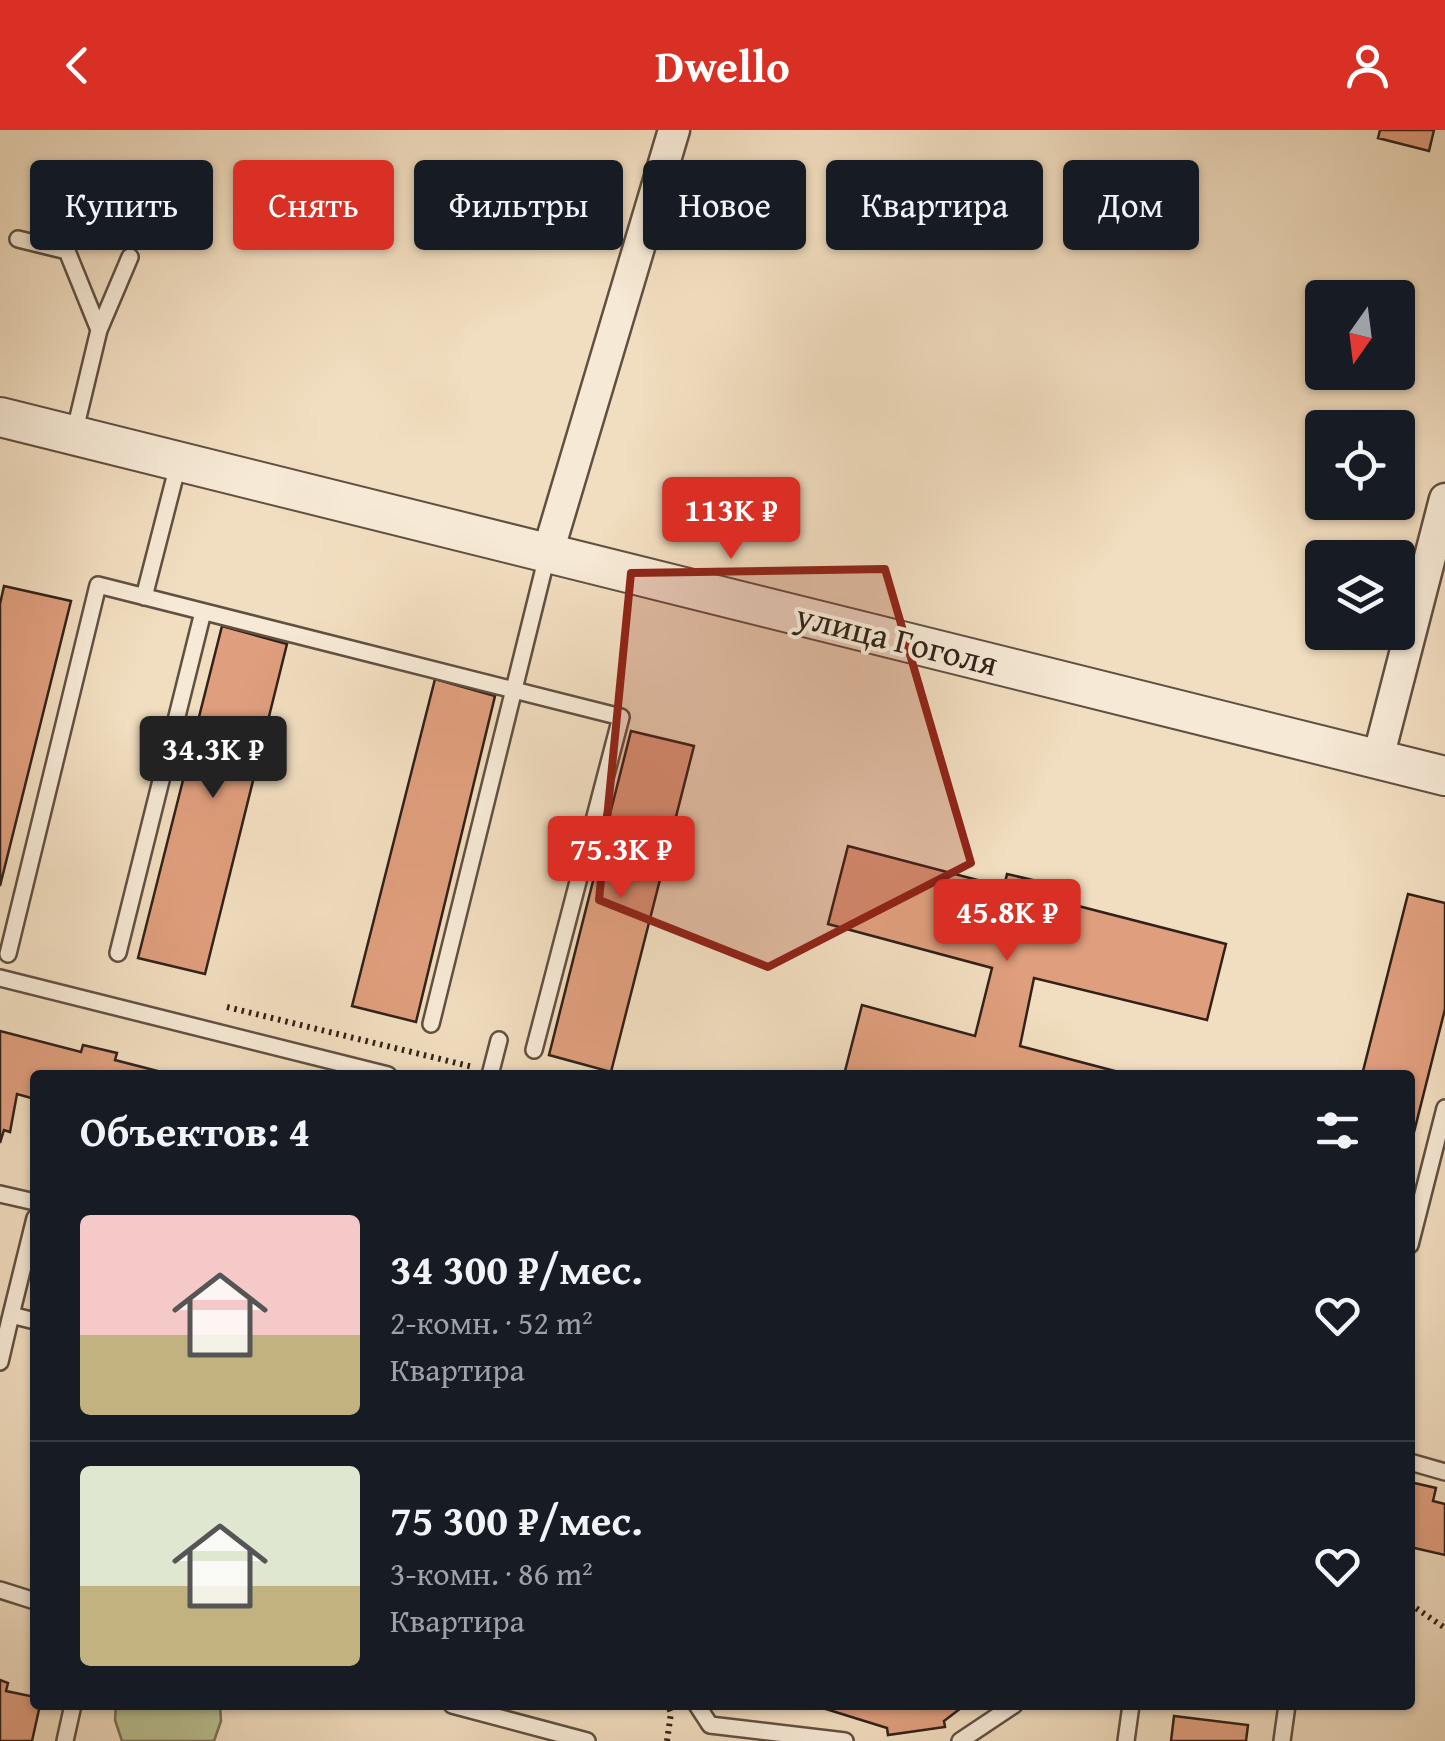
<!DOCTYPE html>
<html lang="ru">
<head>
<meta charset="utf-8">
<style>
  :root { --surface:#171b24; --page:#20242c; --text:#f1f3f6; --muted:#9ea1a6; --line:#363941; --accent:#d93025 }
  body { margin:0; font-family:"Gentium Book Plus",serif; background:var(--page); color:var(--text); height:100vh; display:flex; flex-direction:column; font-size:38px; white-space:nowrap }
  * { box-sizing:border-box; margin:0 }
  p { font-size:32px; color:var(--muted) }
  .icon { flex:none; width:55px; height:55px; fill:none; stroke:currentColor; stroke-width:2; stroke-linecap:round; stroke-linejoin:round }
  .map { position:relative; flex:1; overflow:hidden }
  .sheet { position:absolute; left:30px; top:940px; width:1385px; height:640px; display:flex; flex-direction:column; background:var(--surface); border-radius:10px; box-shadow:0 2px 8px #0004 }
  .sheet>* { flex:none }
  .banner { position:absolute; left:30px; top:30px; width:1385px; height:90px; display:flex; gap:20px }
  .needle { width:65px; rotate:194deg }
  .fabs { position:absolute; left:1305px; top:150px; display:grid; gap:20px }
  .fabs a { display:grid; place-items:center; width:110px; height:110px; border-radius:10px; background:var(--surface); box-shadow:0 2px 8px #0004; font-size:50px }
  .price { position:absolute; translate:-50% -85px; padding:0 22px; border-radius:10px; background:var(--accent); color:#fff; font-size:32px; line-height:65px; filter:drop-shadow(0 2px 5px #0008) }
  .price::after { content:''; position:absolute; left:50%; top:60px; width:30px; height:22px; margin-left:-15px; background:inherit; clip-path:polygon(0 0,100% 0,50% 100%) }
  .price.on { background:#222; color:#fff }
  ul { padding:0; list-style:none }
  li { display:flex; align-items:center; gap:30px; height:250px; padding:0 50px }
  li+li { border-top:2px solid var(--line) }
  li span { display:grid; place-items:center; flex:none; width:280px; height:200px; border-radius:10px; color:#555 }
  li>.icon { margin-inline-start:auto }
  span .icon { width:120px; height:120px; fill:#fffc; stroke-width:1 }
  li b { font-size:42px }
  h2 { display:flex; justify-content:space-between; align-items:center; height:120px; padding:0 50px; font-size:42px }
  .pill { padding:0 35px; border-radius:10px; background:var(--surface); box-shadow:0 2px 8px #0004; font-size:35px; line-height:90px }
  .pill.on { background:var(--accent); color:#fff }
  header { display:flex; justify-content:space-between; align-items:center; height:130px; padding:0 50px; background:var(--accent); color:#fff; font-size:45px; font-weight:700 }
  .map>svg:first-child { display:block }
</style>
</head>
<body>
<header><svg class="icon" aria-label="back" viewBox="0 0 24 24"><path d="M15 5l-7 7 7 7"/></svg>Dwello<svg class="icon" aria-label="person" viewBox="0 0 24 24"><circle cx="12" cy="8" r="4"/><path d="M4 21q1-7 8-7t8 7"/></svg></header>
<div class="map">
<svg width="1445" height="1611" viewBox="0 0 1445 1611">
  <rect width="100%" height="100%" fill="#f1ddbf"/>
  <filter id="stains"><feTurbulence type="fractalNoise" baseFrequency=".002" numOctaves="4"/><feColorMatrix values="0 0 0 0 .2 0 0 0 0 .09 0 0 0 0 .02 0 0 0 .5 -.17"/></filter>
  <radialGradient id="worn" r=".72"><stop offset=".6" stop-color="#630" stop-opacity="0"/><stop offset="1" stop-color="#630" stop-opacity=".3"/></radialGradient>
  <!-- green -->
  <path fill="#bac192" stroke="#767156" stroke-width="2.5" d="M116,1575H220L221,1591L214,1611H122L115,1590Z"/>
  <!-- building -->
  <path fill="#df9e7d" stroke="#312119" stroke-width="2.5" d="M1380,0H1434L1429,21L1378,8Z
    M49,57L88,66L80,100L41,91Z
    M4,456L71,471L0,756V474Z
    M222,496L287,514L205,844L138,828Z
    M435,549L495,566L416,892L352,876Z
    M631,601L694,616L611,942L549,925Z
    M848,716L1004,757L1007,744L1058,756L1055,770L1226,814L1207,890L1034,848L1020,916L1130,945H844L862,875L975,906L992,838L828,794Z
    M1408,764L1445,773V879L1410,1018V945H1362Z
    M0,901L81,922L83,915L117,923L115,930L173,945H35V969L17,964L10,1002L4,1000L0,1013Z
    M1410,1352L1436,1358L1433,1371L1445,1374V1425L1410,1417Z
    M0,1550L8,1553L6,1561L35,1567V1575H40L32,1611H0Z
    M813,1575H965L944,1591L945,1597L888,1605L887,1598Z
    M1174,1586L1248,1595L1246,1611H1171Z"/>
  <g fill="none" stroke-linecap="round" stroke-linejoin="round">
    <defs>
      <path id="service" d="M18,109L67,121L99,200
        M74,304L99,200L130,127
        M144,467L179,331
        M118,823L203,482
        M8,824L98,455L621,587L534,920
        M0,848L388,945
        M431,894L548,422
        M490,945L499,910
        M0,1064L35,1072
        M35,1088L11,1185L35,1191
        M1410,1115L1445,978
        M0,1232L11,1185
        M1410,1332L1445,1342
        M0,1460L35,1471
        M452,1575L587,1611
        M697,1575L710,1595L845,1611
        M65,1611L73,1575
        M960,1611L1014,1575
        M1126,1611L1131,1575
        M1282,1611L1287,1575"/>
      <path id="minor" d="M548,422L674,0
        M1378,628L1445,369"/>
      <path id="tertiary" d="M0,287L1445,646"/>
    </defs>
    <!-- service casing -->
    <use href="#service" stroke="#615042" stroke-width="20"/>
    <!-- minor casing -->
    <use href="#minor" stroke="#615042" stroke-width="35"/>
    <!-- tertiary casing -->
    <use href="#tertiary" stroke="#615042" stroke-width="42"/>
    <!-- path -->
    <path stroke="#312119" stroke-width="6" stroke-dasharray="2.5 5" stroke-linecap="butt" d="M227,877L473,937
      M1410,1474L1445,1498
      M667,1611L671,1583L668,1575"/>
    <!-- service -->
    <use href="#service" stroke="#f6e9d5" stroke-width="15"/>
    <!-- minor -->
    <use href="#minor" stroke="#f6e9d5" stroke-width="30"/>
    <!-- tertiary -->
    <use href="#tertiary" stroke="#f6e9d5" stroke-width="38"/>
  </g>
  <!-- marked area -->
  <path fill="#8f2418" fill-opacity="0.2" stroke="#8f2418" stroke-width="8" stroke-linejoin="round" d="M885,439L971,733L768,837L599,770L631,443Z"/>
  <g text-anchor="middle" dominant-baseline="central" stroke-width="8" stroke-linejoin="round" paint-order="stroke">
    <!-- street labels -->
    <g font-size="35" fill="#312119" stroke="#f6e9d5">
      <text transform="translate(897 509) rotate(14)">улица Гоголя</text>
    </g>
  </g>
  <rect width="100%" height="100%" filter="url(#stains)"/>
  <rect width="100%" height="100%" fill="url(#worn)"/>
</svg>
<div class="fabs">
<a><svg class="needle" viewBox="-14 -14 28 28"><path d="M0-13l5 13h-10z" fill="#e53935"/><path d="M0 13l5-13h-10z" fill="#9ea1a6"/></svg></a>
<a><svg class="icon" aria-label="locate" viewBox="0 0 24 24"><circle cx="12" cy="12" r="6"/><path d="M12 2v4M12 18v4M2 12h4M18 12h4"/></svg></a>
<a><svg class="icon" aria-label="layers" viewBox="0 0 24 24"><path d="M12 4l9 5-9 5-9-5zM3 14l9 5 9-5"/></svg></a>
</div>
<b class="price" style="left:731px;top:432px">113K ₽</b>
<b class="price on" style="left:213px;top:671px">34.3K ₽</b>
<b class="price" style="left:621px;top:771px">75.3K ₽</b>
<b class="price" style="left:1007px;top:834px">45.8K ₽</b>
<div class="banner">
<a class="pill">Купить</a>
<a class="pill on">Снять</a>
<a class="pill">Фильтры</a>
<a class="pill">Новое</a>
<a class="pill">Квартира</a>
<a class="pill">Дом</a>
</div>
<section class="sheet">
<h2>Объектов: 4<svg class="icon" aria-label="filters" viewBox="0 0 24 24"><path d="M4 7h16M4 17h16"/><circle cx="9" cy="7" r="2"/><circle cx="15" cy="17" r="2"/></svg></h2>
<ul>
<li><span style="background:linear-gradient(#f6c9c9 60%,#c2b280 0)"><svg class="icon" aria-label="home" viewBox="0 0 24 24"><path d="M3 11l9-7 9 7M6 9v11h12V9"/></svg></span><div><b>34 300 ₽/мес.</b><p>2-комн. · 52 m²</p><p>Квартира</p></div><svg class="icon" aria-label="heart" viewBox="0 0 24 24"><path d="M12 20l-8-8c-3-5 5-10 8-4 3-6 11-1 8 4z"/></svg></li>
<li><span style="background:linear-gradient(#dfe7d0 60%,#c2b280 0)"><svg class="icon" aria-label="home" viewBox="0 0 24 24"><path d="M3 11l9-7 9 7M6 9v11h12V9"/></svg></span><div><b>75 300 ₽/мес.</b><p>3-комн. · 86 m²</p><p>Квартира</p></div><svg class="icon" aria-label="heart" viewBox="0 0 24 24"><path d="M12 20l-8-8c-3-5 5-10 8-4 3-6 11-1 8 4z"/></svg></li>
</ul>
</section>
</div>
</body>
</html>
